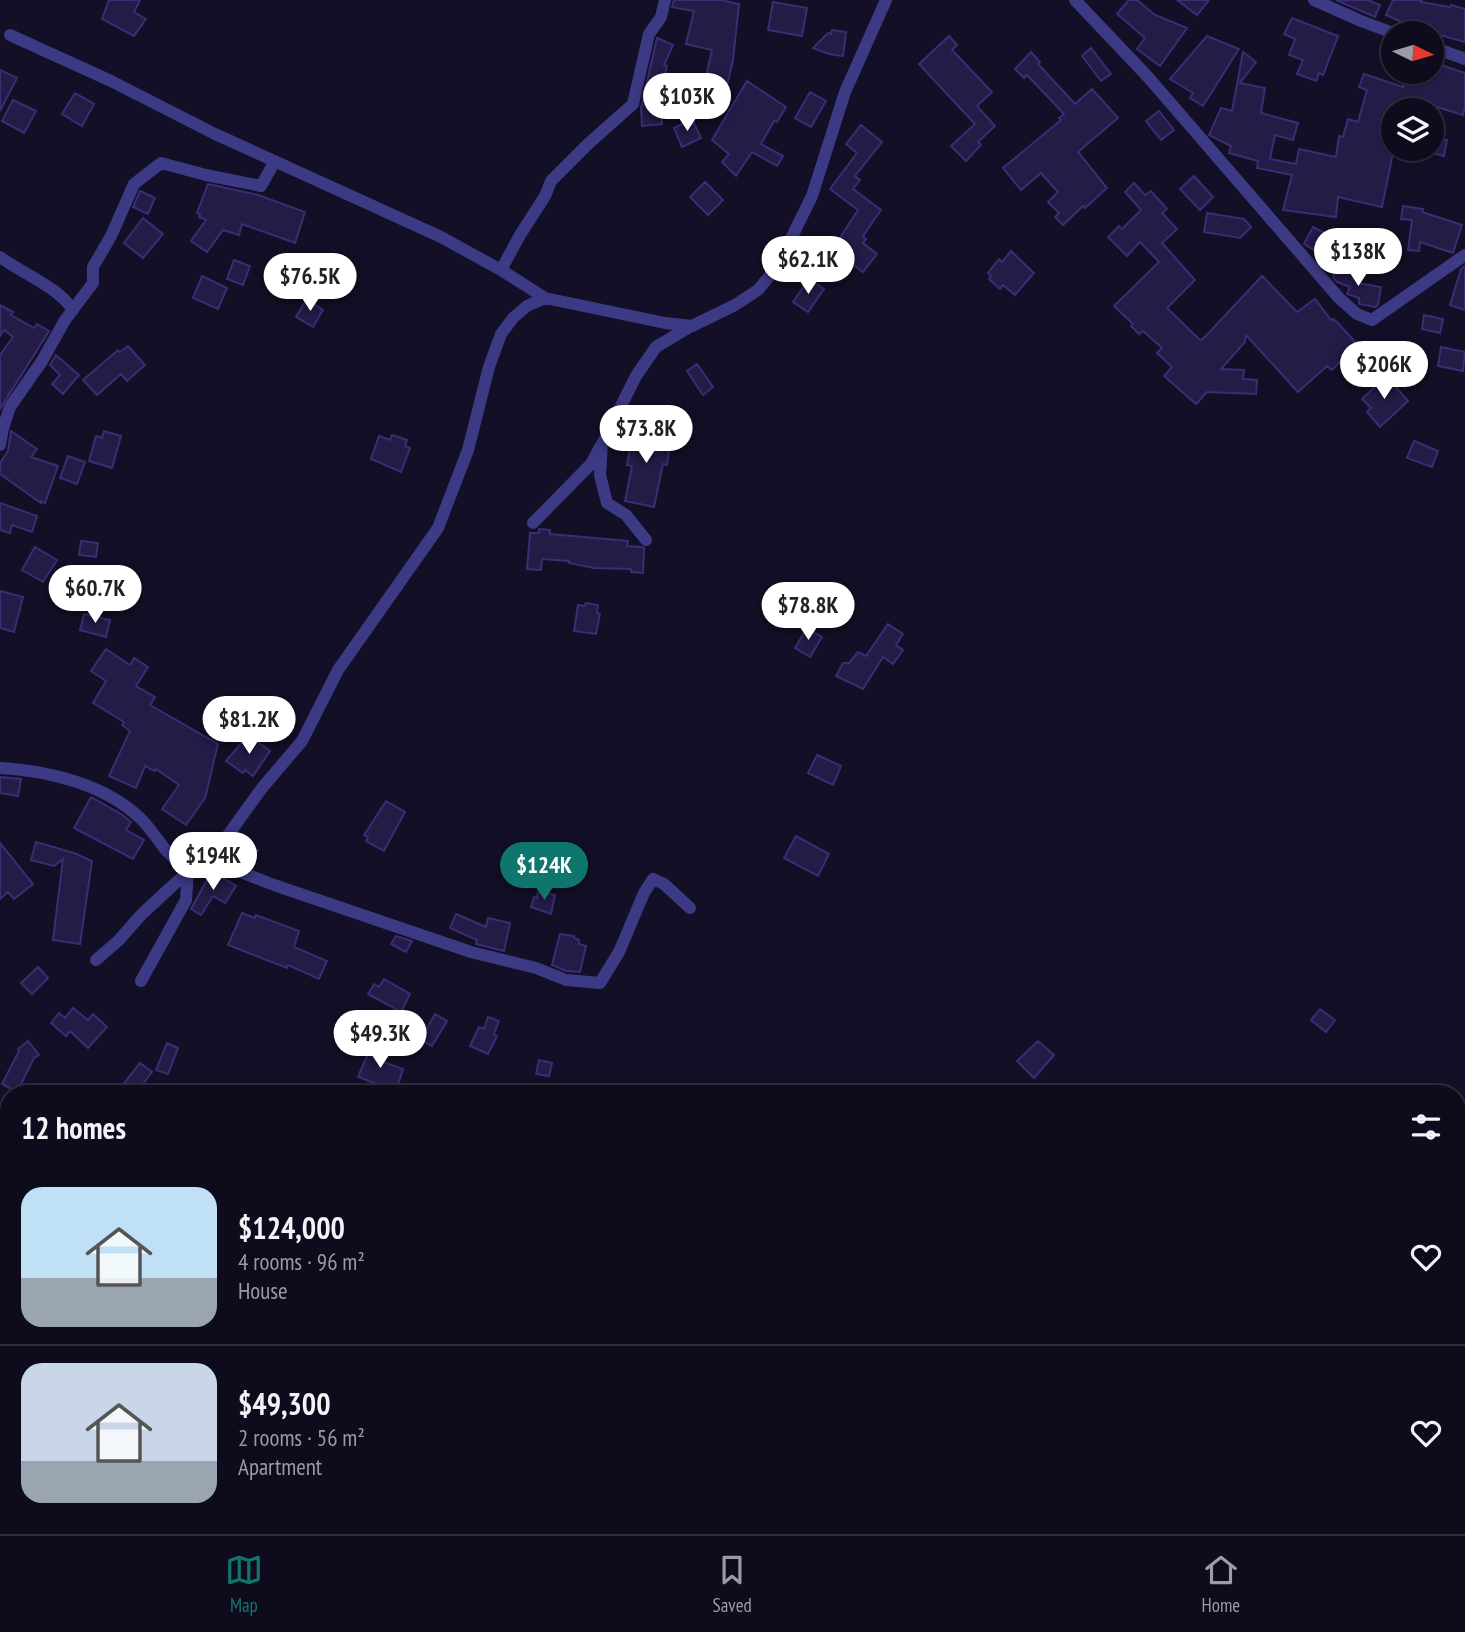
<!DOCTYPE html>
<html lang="en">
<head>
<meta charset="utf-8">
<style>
  :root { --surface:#0e0b1c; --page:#171425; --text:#f1f3f6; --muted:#9b9ba3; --line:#2e2b3b; --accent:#0f766e }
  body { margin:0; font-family:"PT Sans Narrow",sans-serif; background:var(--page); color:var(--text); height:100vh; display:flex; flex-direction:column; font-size:26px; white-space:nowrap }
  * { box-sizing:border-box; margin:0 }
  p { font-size:23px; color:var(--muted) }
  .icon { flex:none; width:38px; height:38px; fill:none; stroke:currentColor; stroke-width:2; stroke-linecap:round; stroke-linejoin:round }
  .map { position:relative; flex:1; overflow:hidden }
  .side { position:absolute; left:0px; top:1085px; width:1466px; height:450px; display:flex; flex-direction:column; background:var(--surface); border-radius:28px 28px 0 0; box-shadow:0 2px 5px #0004,0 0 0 2px var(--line) }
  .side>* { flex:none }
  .needle { width:46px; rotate:95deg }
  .tools { position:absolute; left:1381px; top:21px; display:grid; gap:14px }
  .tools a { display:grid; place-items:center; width:63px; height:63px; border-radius:50%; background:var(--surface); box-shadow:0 2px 5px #0004,0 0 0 2px var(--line); font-size:35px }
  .price { position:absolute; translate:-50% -60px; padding:0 16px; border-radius:24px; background:#fff; color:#222; font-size:23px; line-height:46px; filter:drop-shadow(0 2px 4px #0008) }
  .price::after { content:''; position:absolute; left:50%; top:42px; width:21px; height:16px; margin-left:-10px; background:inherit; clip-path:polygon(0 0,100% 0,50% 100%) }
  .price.on { background:var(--accent); color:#fff }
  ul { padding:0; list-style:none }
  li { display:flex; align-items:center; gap:21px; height:175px; padding:0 21px }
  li+li { border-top:2px solid var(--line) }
  li span { display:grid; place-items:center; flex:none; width:196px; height:140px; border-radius:21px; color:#555 }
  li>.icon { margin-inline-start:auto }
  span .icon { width:84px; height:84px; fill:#fffc; stroke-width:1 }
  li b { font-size:30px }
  h2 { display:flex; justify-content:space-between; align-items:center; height:84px; padding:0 21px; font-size:30px }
  .dock { display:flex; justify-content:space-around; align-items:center; height:98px; border-top:2px solid var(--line); background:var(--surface); font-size:19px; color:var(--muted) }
  .dock a { display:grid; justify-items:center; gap:4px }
  .dock .on { color:var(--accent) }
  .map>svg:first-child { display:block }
</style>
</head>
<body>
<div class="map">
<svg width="1465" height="1534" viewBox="0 0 1465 1534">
  <rect width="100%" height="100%" fill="#130f26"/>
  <!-- building -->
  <path fill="#241b47" stroke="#3b2d73" stroke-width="2" d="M109,0H140L134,12L146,19L134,36L102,19Z
    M674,0H721L739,4L733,60L727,86L705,81L712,50L686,44L694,11L672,7Z
    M1129,0H1137L1155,15L1187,28L1160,66L1137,49L1145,38L1117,14Z
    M1177,0H1209L1197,15Z
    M1336,0H1368L1380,5L1375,17Z
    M1393,0H1422L1421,2L1450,7L1451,5L1465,9V42L1415,28L1386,15Z
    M773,2L807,8L802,36L768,30Z
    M1292,18L1338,36L1323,75L1319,73L1316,81L1297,74L1303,60L1289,55L1295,39L1284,34Z
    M832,30L846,32L843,56L829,54L813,48L828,33L831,34Z
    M949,36L957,45L952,50L992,92L977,106L995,126L978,142L981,145L966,161L951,146L975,124L919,64Z
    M1207,36L1239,49L1203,106L1190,98L1193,93L1170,79Z
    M657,38L673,45L664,65L667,66L660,94L662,124L642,126L641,108Z
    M1091,48L1111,74L1101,81L1082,56Z
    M1031,52L1040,62L1038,64L1075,104L1092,89L1118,118L1078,152L1107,188L1085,208L1083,206L1063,225L1055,217L1059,213L1048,202L1058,192L1041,173L1021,190L1003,168L1061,120L1059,118L1064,114L1027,75L1024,78L1015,69Z
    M1243,52L1256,62L1240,83L1265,88L1261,113L1298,123L1293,140L1275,135L1270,159L1296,164L1299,149L1336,157L1339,136L1343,137L1348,119L1358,122L1367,90L1359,87L1364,74L1403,87L1408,72H1432V62L1465,73V107L1463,115L1427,104L1424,110H1392L1386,132L1393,134V153L1382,207L1338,197L1336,217L1283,210L1292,175L1257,168L1258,161L1229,153L1231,146L1209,135L1221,108L1232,111Z
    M0,70L17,78L0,111Z
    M747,81L786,107L777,122L774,121L761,144L783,156L777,166L752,152L736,176L722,162L729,154L712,140Z
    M810,92L826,101L811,127L795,118Z
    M75,93L94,104L82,126L62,114Z
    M13,100L36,111L24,133L2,121Z
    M1159,111L1174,130L1161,140L1146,121Z
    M692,119L701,138L682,147L674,128Z
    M861,125L882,142L855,176L860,180L853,189L881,210L863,236L866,239L863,243L877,254L863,272L832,250L858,210L830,189L857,153L846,144Z
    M1432,137L1447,140L1444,156L1432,153Z
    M1194,176L1213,197L1200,210L1180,189Z
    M705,182L723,200L708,215L690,197Z
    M1134,183L1145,195L1151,191L1167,209L1162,213L1177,229L1162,243L1195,280L1167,308L1200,340L1203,339L1262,276L1297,312L1315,299L1331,320L1333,319L1338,323L1357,344L1332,370L1327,366L1298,392L1246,335L1245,342L1221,369L1244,370L1243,379L1257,380L1256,394L1207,392L1196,404L1164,376L1172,367L1157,353L1162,348L1143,331L1139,334L1131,326L1133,324L1114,306L1159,262L1140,242L1127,256L1108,237L1119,226L1122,229L1141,210L1125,192Z
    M208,184L258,195L305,212L295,243L242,224L239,235L223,230L207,252L191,241L206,220L199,217L200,214L197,213Z
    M140,191L155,198L148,214L133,207Z
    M1403,206L1423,209L1422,212L1462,225L1453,253L1420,242L1419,251L1408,250L1412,220L1401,219Z
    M1207,213L1244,219L1251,227L1240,238L1204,232Z
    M143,218L163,234L143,258L124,243Z
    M1313,227L1325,233L1324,235L1341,242L1333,263L1319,257L1320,254L1304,244Z
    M1011,251L1034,273L1015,295L1003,285L1000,289L989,279L991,276L988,273L999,259L1002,262Z
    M234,260L250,266L243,285L227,279Z
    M297,262L322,273L316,287L291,276Z
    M1465,266V310L1450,305L1461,269Z
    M1337,267L1360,276L1357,283L1381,287L1378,305L1375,307L1359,304V298L1347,294L1350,287L1337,282L1333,277Z
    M202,276L227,288L218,309L193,298Z
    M809,279L824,289L808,312L793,302Z
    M307,299L323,310L313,327L296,317Z
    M0,305L13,312L11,315L34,328L37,324L49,331L0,409V355L13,337L4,330L0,336Z
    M1424,315L1443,319L1440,333L1422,329Z
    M128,346L145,365L127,381L121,374L97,395L83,380L118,350L120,352Z
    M1441,347L1465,352L1463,371L1438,366Z
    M56,355L79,375L63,394L52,384L60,375L50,365Z
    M697,364L713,387L703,395L687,371Z
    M1386,376L1408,401L1380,427L1367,412L1371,408L1362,399Z
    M634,425L653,427V431L662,432L660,441L670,443L667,465L663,464L654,507L625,501L632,466L627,465Z
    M11,431L37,449L31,457L58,466L45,503L41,501V503L0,474V463L8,451Z
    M104,431L121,436L112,468L89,461L96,436L102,438Z
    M392,435L407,440L405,446L410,448L401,472L371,459L379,436L390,440Z
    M1414,441L1438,451L1432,467L1407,458Z
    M68,456L85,462L77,484L60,478Z
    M0,503L37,516L32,532L12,525L10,533L0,530Z
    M539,529L550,530V534L628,541L627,546L641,547L644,548L643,573L631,572V569L594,568L569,563V561L542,559L541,570L527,569L530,533H539Z
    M81,541L98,543L96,557L79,555Z
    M35,547L57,560L43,582L22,570Z
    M0,591L23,597L14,632L0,628Z
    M586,603L598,605L597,613L600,614L596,634L574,631L578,605L585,606Z
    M84,614L110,620L106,637L80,630Z
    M888,624L903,634L896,645L903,650L893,664L883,657L863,689L836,676L843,663H849L858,652L866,656Z
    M807,628L822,637L810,657L795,648Z
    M106,649L130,665L134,658L148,667L136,686L155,697L150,705L218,744L205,798L186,825L162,809L179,785L156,769L155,771L145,766L136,788L109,776L130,731L122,725L124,722L93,703L106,681L91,671Z
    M248,735L270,751L253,776L245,770L243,773L226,761Z
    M817,755L841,766L833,785L808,773Z
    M0,777L21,779L18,796L0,793Z
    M91,797L121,814L131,822L126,830L144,840L133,859L74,828Z
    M386,801L405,812L384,851L366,841L368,837L364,835Z
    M796,836L829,854L818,876L784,858Z
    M236,839L258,850L248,866L228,858Z
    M36,842L74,853L92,861L80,944L53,940L63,859L54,866L31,860Z
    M0,843L33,884L14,899L8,892L0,899Z
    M212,871L236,886L225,903L213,896L201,915L191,909Z
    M538,891L555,895L551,914L531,907L534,897L537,898Z
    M242,913L255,918L256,915L299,931L294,947L327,961L319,979L288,965L287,968L228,945Z
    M456,914L486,927L488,918L510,923L504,951L476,944L477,940L450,928Z
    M560,934L574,936V938L579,940V944L586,946L580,972L566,971L552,965Z
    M396,936L412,941L406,952L391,944Z
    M38,967L48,978L32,994L21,983Z
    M384,979L410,994L401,1012L368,994L374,984L379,987Z
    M73,1008L88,1020L93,1014L107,1027L88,1048L70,1031L66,1036L51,1023L59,1013L65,1018Z
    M1320,1009L1335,1020L1326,1032L1311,1020Z
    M435,1014L447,1021L432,1046L420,1040Z
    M488,1017L499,1021L494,1034L497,1036L488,1054L470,1046L479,1027L484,1029Z
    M28,1041L39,1055L34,1058L17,1092L2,1084L19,1051L18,1049Z
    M1038,1041L1054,1055L1034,1078L1017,1061Z
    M167,1043L178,1048L168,1074L156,1070Z
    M372,1044L383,1048L378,1060L403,1069L396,1091L358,1077Z
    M539,1060L552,1063L549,1076L536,1074Z
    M140,1063L152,1072L135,1094H129L121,1087Z"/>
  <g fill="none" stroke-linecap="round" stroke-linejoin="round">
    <!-- street -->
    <path stroke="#3d3a85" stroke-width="12" d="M1075,0L1148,77L1339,298L1357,314L1372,320L1465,255
      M1314,0L1361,21L1393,33
      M10,35L111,81L215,134L441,237L501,270L545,298
      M1432,47L1465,59
      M0,257C23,274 57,286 73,310
      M501,270L520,235L545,196L551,181L588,144L633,104L649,34L661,17L665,0
      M0,445L3,428L10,407L42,361L65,320L93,283V267L111,236L134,184L161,163L206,175L261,186L275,161
      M533,523L591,464L600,447
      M646,540L626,515L607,503L600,475L602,444L636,376L656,347L691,326
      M0,768C49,771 105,784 141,819C150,828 157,839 165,849C172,857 181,864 188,872L186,900L141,981
      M210,860L274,885L471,952L536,968L566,980L600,983L619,952L644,893L653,879L664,884L690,908
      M96,960L118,941L141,915L171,887L188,872L210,860L262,788L302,741L338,670L438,528L468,450L489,367L501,334L513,318L527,306L545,298L665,323L692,326L735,305L758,290L777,267L812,196L845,92L886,0"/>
  </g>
</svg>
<div class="tools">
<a><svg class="needle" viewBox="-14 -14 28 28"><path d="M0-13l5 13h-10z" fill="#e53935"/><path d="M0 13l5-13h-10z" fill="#9b9ba3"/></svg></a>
<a><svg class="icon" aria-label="layers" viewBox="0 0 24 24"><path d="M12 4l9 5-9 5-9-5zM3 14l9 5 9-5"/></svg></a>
</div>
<b class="price" style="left:687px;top:133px">$103K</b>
<b class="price" style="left:1358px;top:288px">$138K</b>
<b class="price" style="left:808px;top:296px">$62.1K</b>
<b class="price" style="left:310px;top:313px">$76.5K</b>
<b class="price" style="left:1384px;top:401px">$206K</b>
<b class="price" style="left:646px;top:465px">$73.8K</b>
<b class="price" style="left:95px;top:625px">$60.7K</b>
<b class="price" style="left:808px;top:642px">$78.8K</b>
<b class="price" style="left:249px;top:756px">$81.2K</b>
<b class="price" style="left:213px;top:892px">$194K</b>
<b class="price on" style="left:544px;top:902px">$124K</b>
<b class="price" style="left:380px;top:1070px">$49.3K</b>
<section class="side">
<h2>12 homes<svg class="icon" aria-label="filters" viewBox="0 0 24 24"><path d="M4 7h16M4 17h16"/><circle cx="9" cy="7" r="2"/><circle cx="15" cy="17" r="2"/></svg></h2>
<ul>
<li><span style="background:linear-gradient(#bfe0f5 65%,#9aa5b1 0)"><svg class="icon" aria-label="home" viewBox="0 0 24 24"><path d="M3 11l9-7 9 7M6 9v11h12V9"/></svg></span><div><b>$124,000</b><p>4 rooms · 96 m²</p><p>House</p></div><svg class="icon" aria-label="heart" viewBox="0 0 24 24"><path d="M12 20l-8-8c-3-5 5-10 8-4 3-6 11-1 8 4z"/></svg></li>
<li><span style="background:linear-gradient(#c9d6e8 70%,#9aa5b1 0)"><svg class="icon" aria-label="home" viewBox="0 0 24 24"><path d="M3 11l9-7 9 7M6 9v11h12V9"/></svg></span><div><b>$49,300</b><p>2 rooms · 56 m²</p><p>Apartment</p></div><svg class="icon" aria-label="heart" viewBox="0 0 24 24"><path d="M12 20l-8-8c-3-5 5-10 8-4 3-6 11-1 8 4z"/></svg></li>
</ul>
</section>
</div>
<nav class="dock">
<a class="on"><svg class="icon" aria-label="map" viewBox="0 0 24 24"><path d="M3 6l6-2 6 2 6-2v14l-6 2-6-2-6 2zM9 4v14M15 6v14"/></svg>Map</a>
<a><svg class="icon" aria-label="saved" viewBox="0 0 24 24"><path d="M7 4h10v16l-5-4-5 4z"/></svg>Saved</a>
<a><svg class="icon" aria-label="home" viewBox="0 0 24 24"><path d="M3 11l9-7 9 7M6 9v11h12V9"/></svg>Home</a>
</nav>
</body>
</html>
